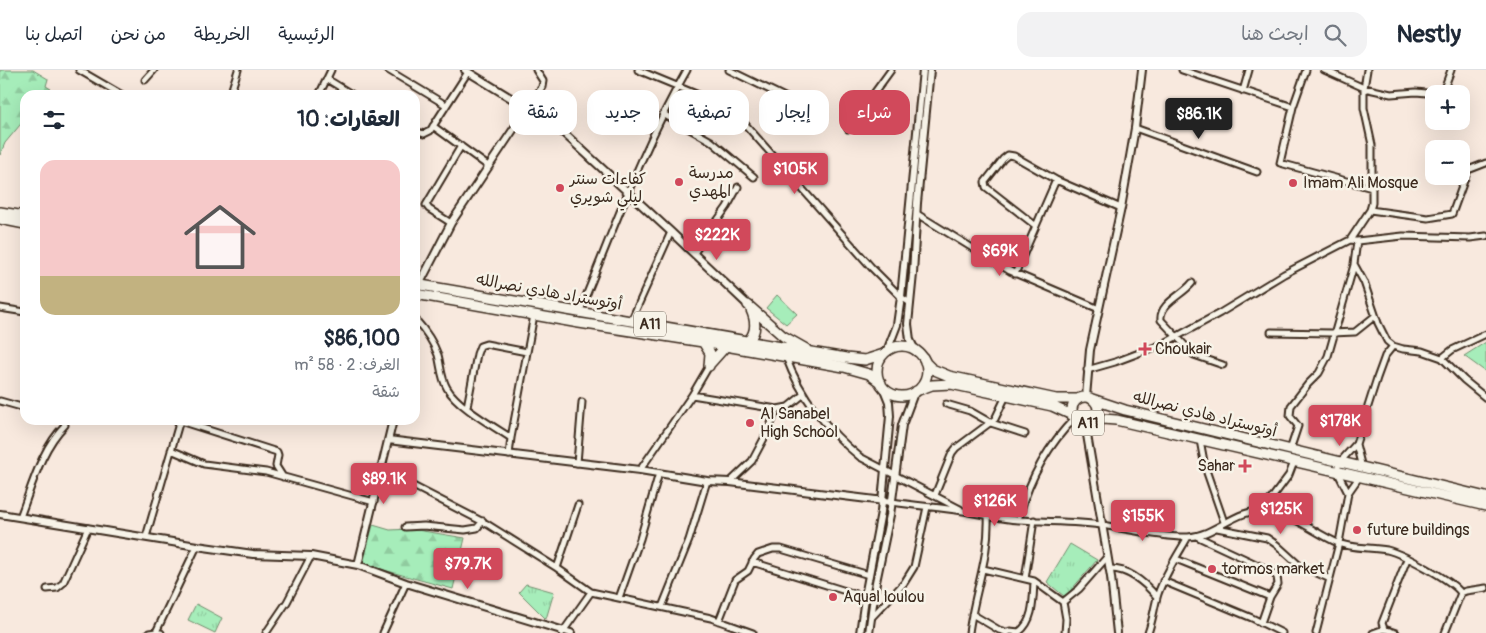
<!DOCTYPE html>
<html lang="ar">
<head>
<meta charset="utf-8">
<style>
  :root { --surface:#fff; --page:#f2f2f3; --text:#1f2937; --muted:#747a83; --line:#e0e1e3; --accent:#d1495b }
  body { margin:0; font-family:Pangolin,"Playpen Sans Arabic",sans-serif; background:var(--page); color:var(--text); direction:rtl; height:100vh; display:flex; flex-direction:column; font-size:19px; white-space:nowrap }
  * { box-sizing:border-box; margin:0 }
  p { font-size:16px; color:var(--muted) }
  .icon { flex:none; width:28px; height:28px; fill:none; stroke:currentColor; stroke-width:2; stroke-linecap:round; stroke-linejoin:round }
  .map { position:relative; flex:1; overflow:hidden; direction:ltr }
  .drawer { position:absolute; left:20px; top:20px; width:400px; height:335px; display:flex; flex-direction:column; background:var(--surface); border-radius:15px; box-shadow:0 5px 20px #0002; direction:rtl }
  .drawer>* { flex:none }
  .guide { position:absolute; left:435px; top:20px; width:475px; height:45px; direction:rtl; display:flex; gap:10px }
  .tools { position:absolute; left:1425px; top:15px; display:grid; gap:10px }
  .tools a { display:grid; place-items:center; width:45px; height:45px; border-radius:10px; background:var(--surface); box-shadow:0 5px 20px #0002; font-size:25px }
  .price { position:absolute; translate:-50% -42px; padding:0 11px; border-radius:5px; background:var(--accent); color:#fff; font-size:16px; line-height:32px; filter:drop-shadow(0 1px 2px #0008) }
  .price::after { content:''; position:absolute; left:50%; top:30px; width:15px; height:11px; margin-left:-8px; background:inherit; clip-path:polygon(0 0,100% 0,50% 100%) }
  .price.active { background:#222; color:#fff }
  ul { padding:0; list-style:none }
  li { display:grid; align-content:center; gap:10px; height:265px; padding:0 20px }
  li+li { border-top:1px solid var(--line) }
  li span { display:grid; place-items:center; height:155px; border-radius:15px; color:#555 }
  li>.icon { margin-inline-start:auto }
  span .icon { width:90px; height:90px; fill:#fffc; stroke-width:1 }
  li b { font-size:21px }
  h2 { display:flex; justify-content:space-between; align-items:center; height:60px; padding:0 20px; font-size:21px }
  .pill { padding:0 18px; border-radius:15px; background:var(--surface); box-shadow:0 5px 20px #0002; font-size:18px; line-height:45px }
  .pill.active { background:var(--accent); color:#fff }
  header { display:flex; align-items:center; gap:30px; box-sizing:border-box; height:70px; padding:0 25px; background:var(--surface); border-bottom:1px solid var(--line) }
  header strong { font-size:24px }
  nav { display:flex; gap:28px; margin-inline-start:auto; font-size:18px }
  .search { width:350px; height:45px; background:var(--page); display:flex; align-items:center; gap:12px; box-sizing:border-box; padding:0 18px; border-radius:15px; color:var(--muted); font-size:19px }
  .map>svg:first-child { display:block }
</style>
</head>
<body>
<header>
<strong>Nestly</strong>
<div class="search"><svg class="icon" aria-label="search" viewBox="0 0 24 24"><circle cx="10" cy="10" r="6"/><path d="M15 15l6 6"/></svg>ابحث هنا</div>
<nav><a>الرئيسية</a><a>الخريطة</a><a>من نحن</a><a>اتصل بنا</a></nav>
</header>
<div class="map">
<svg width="1486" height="563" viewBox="0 0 1486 563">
  <defs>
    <pattern id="forest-firs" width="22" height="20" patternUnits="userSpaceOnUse" patternTransform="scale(1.25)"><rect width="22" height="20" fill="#a6edba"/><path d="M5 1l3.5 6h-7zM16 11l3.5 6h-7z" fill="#90cb9f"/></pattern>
    <pattern id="park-tufts" width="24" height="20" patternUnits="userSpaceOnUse" patternTransform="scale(1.25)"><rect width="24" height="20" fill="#a6edba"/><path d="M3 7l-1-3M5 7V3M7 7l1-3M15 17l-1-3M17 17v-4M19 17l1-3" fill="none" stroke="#90cb9f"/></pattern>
  </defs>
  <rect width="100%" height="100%" fill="#f8e9de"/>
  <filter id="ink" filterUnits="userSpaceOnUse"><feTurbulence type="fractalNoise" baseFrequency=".02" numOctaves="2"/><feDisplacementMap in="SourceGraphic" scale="10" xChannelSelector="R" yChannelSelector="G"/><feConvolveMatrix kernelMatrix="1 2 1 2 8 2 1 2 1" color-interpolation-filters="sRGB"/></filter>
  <g filter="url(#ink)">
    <!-- grass -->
    <path fill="#a6edba" stroke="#708c6c" d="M777,225L797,244L786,254L766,238Z
      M1486,272V302L1464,286Z"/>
    <!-- forest -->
    <path fill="url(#forest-firs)" stroke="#708c6c" d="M0,0H33L48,9L46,16L51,19L45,25H25V49L5,73L0,85Z
      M373,455L390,460L411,459L465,468L453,519L362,494Z"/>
    <!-- park -->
    <path fill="url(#park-tufts)" stroke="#708c6c" d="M1070,474L1097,490L1065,527L1047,512Z
      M526,514L554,522L546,549L519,522Z
      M196,534L222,548L215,563L188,550Z"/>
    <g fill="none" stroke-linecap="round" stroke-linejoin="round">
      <defs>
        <path id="minor" d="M79,0L122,25
          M388,0L446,35
          M638,0L713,31L737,45L872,198L901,227L910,233
          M729,0L801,35
          M1182,0L1293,37L1306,0
          M1324,0L1364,18L1391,24L1416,22L1437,24L1441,21L1445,16L1451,0
          M327,9L353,25
          M145,10L154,0
          M1243,21L1249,0
          M230,25L238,0
          M319,25L331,0
          M1293,37L1280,93L1372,118
          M527,39L542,17L543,11L536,0
          M663,44L711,71L754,107
          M433,56L488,96
          M1135,58L1257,102
          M848,59L891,0
          M415,61L424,64L430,61L468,2
          M1370,140L1428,148L1452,144L1468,100L1486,93
          M917,144L1010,201L1099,239
          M451,153L429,139L426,135L461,76
          M1036,156L986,117L985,112L1003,89L1008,85L1014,86L1056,110L1121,138
          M1350,170L1370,140L1372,133V75L1364,38V18L1367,0
          M1357,171L1354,194L1364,212L1378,253L1387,271L1393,276L1403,279L1422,281L1442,288L1464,310L1486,328
          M694,183L727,137L738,117
          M1015,204L1056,110
          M1192,213C1183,225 1159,233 1161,250L1194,285L1223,295
          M0,238L25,242
          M579,243C613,161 643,76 687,0
          M415,249C424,259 433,271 438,285C441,296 441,308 447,318C457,336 493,356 511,368L509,385
          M631,251L671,162
          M1271,262L1332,263L1355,262L1375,246
          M786,287C800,326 828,361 860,387L960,439
          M1442,288L1452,280L1486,264
          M1087,300L1115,292L1163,274L1220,243L1284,204L1350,170L1357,171L1403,166L1470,168L1486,166
          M692,325L777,339L788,337L804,324
          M0,331L25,338
          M946,334L970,341L991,353L1025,364
          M467,337L477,284L480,276L486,274L527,282
          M180,351L277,382L278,385L276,396L283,407
          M511,368L534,245
          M1200,370L1205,397L1224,452
          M1356,374L1362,398
          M171,380L204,394L266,402L374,432
          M1290,380L1298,356L1290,346L1291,336L1308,314L1319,303L1328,286L1354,195
          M577,393L582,332
          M382,400L487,454L557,498L591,522L711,548L753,563
          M640,400L692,325L709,296
          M730,412L752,391L768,361L777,339
          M1348,423L1337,401L1339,393L1356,374L1377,308L1385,286L1393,276
          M935,425L952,383L956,378L995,349L1006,326
          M892,432C916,436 940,437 963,441C982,444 1000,449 1019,450C1047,452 1075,451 1102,455C1128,459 1163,468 1188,467C1217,465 1236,438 1266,441C1293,443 1314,463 1338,473C1353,479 1371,477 1387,480C1403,484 1452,510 1461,523
          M1263,440L1289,405L1294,392
          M20,447C32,416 41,379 65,355L63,350
          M1018,450C1028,413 1047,376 1075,348
          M405,457L424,456L465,460L477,458L483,451
          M1217,458L1267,468L1277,475L1299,495L1330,509
          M1196,466L1271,501L1277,507L1278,514L1270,527L1261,553
          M146,467L180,350
          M1176,489L1270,527
          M752,492L865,527
          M557,498L578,435
          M983,499L1034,511L1063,532L1066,549L1065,563
          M1109,499C1128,498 1146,514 1157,527
          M1025,509L1034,450
          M1163,511L1252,548L1282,563
          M47,519L57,518L63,513L88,458
          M619,528L640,469L659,403
          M1063,532L1079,519L1107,487
          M662,537L689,470L707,411
          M972,544L999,560L1006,562
          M872,547L904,513L914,497L927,437
          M719,551L735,510L748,501L754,489L758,484L773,479H781L869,505
          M156,562L197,476
          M149,563L156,562L161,563
          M266,563L287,532L311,486
          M383,563L406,513
          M562,563L591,522
          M969,563C974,523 990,486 988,445
          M1006,563L1010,561L1019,562C1034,551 1033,529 1034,511
          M1148,563C1153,550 1154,537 1158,524C1165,504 1177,486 1188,467
          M1316,563L1339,473L1348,423L1360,406
          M1373,563L1384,559
          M1396,563L1384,559L1382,553L1407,489
          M1445,563L1461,523L1466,521L1486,518"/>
        <path id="tertiary" d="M465,0L555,55L671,162L748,235
          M415,230L419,215L451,153L527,39
          M887,281L897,255L901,227L923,0
          M916,282L910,270L908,254L913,204L917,133L930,0
          M1086,327L1090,280L1121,138L1135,58L1142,0
          M1085,353L1111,507L1117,563
          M388,370L640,400L707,411L730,412L892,432
          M0,444L197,476L253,484L311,486L358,495L406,513L571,563
          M358,495L393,350
          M860,563L866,521L881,442L890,346L889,332L883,317
          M869,563L876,512L890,445L902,355L914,323"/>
        <path id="trunk" d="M0,142L25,146
          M0,149L25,154
          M415,214L846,288L865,290L884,284
          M415,224L579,253L703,272L844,297L869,304L881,313
          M748,235L783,266L806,279
          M748,271C757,262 756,251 751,240
          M703,272L710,283L709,296
          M877 301a25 25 0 1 1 50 0a25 25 0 1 1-50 0Z
          M925,292L932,299L949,306L1056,329H1077
          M709,295L726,276
          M916,321L932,315L951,314L1052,336L1074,346
          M1072 340a13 13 0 1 1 26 0a13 13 0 1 1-26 0Z
          M1092,329L1125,340L1486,427
          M1091,352L1103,349L1116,350L1486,436"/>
      </defs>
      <!-- minor casing -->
      <use href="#minor" stroke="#3b2a1e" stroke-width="9"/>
      <!-- tertiary casing -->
      <use href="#tertiary" stroke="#3b2a1e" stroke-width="10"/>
      <!-- trunk casing -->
      <use href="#trunk" stroke="#3b2a1e" stroke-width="12"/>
      <!-- minor -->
      <use href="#minor" stroke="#f7f3e8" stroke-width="5"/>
      <!-- tertiary -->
      <use href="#tertiary" stroke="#f7f3e8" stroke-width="6"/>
      <!-- trunk -->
      <use href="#trunk" stroke="#f7f3e8" stroke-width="9"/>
    </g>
  </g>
  <!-- markers -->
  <g fill="#d1495b" stroke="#f7f3e8" stroke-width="2">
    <circle cx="679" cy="112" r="5"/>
    <circle cx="1293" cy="113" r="5"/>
    <circle cx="560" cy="118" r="5"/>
    <path d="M1142.5 271.5h5v5h5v5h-5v5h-5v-5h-5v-5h5z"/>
    <circle cx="750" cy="353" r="5"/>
    <path d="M1242.5 388.5h5v5h5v5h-5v5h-5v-5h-5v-5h5z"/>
    <circle cx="1357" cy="460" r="5"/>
    <circle cx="1212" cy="499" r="5"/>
    <circle cx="833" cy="527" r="5"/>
  </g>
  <g text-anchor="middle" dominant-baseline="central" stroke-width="5" stroke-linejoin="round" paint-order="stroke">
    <!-- shield labels -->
    <g fill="#f7f3e8" stroke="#73665b" stroke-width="1">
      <rect x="634" y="241.5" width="32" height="25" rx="4"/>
      <rect x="1072" y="340.5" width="32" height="25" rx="4"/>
    </g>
    <g font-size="15" font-weight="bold" fill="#3b2a1e">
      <text x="650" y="254">A11</text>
      <text x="1088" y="353">A11</text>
    </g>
    <!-- poi labels -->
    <g font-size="16" fill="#3b2a1e" stroke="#f7f3e8" text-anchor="start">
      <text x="689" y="103">مدرسة<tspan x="689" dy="18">المهدي</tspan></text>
      <text x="570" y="109">كفاءات سنتر<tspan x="570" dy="18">ليلي شويري</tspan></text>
      <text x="1303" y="113">Imam Ali Mosque</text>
      <text x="1155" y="279">Choukair</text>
      <text x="760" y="344">Al Sanabel<tspan x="760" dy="18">High School</tspan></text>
      <text x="1235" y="396" text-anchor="end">Sahar</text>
      <text x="1367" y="460">future buildings</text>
      <text x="1222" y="499">tormos market</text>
      <text x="843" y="527">Aqual loulou</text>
    </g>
    <!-- street labels -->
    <g font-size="16" fill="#3b2a1e" stroke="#f7f3e8">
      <text transform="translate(549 222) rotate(10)">أوتوستراد هادي نصرالله</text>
      <text transform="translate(1205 344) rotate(14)">أوتوستراد هادي نصرالله</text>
    </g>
  </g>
</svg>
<div class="tools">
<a>+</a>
<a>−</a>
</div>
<b class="price active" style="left:1199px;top:70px">$86.1K</b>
<b class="price" style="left:795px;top:125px">$105K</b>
<b class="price" style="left:717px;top:191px">$222K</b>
<b class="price" style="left:1000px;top:207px">$69K</b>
<b class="price" style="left:1340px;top:377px">$178K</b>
<b class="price" style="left:384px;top:435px">$89.1K</b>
<b class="price" style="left:995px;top:457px">$126K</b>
<b class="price" style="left:1281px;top:465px">$125K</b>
<b class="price" style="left:1143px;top:472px">$155K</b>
<b class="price" style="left:468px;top:520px">$79.7K</b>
<div class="guide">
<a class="pill active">شراء</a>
<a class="pill">إيجار</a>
<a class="pill">تصفية</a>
<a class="pill">جديد</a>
<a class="pill">شقة</a>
</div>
<section class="drawer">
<h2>العقارات: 10<svg class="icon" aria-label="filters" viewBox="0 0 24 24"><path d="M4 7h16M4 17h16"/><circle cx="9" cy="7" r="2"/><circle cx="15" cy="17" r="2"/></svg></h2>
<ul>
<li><span style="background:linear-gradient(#f6c9c9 75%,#c2b280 0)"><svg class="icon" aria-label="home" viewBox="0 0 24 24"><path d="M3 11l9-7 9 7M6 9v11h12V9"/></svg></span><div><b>$86,100</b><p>الغرف: 2 · 58 m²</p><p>شقة</p></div></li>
</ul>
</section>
</div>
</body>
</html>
